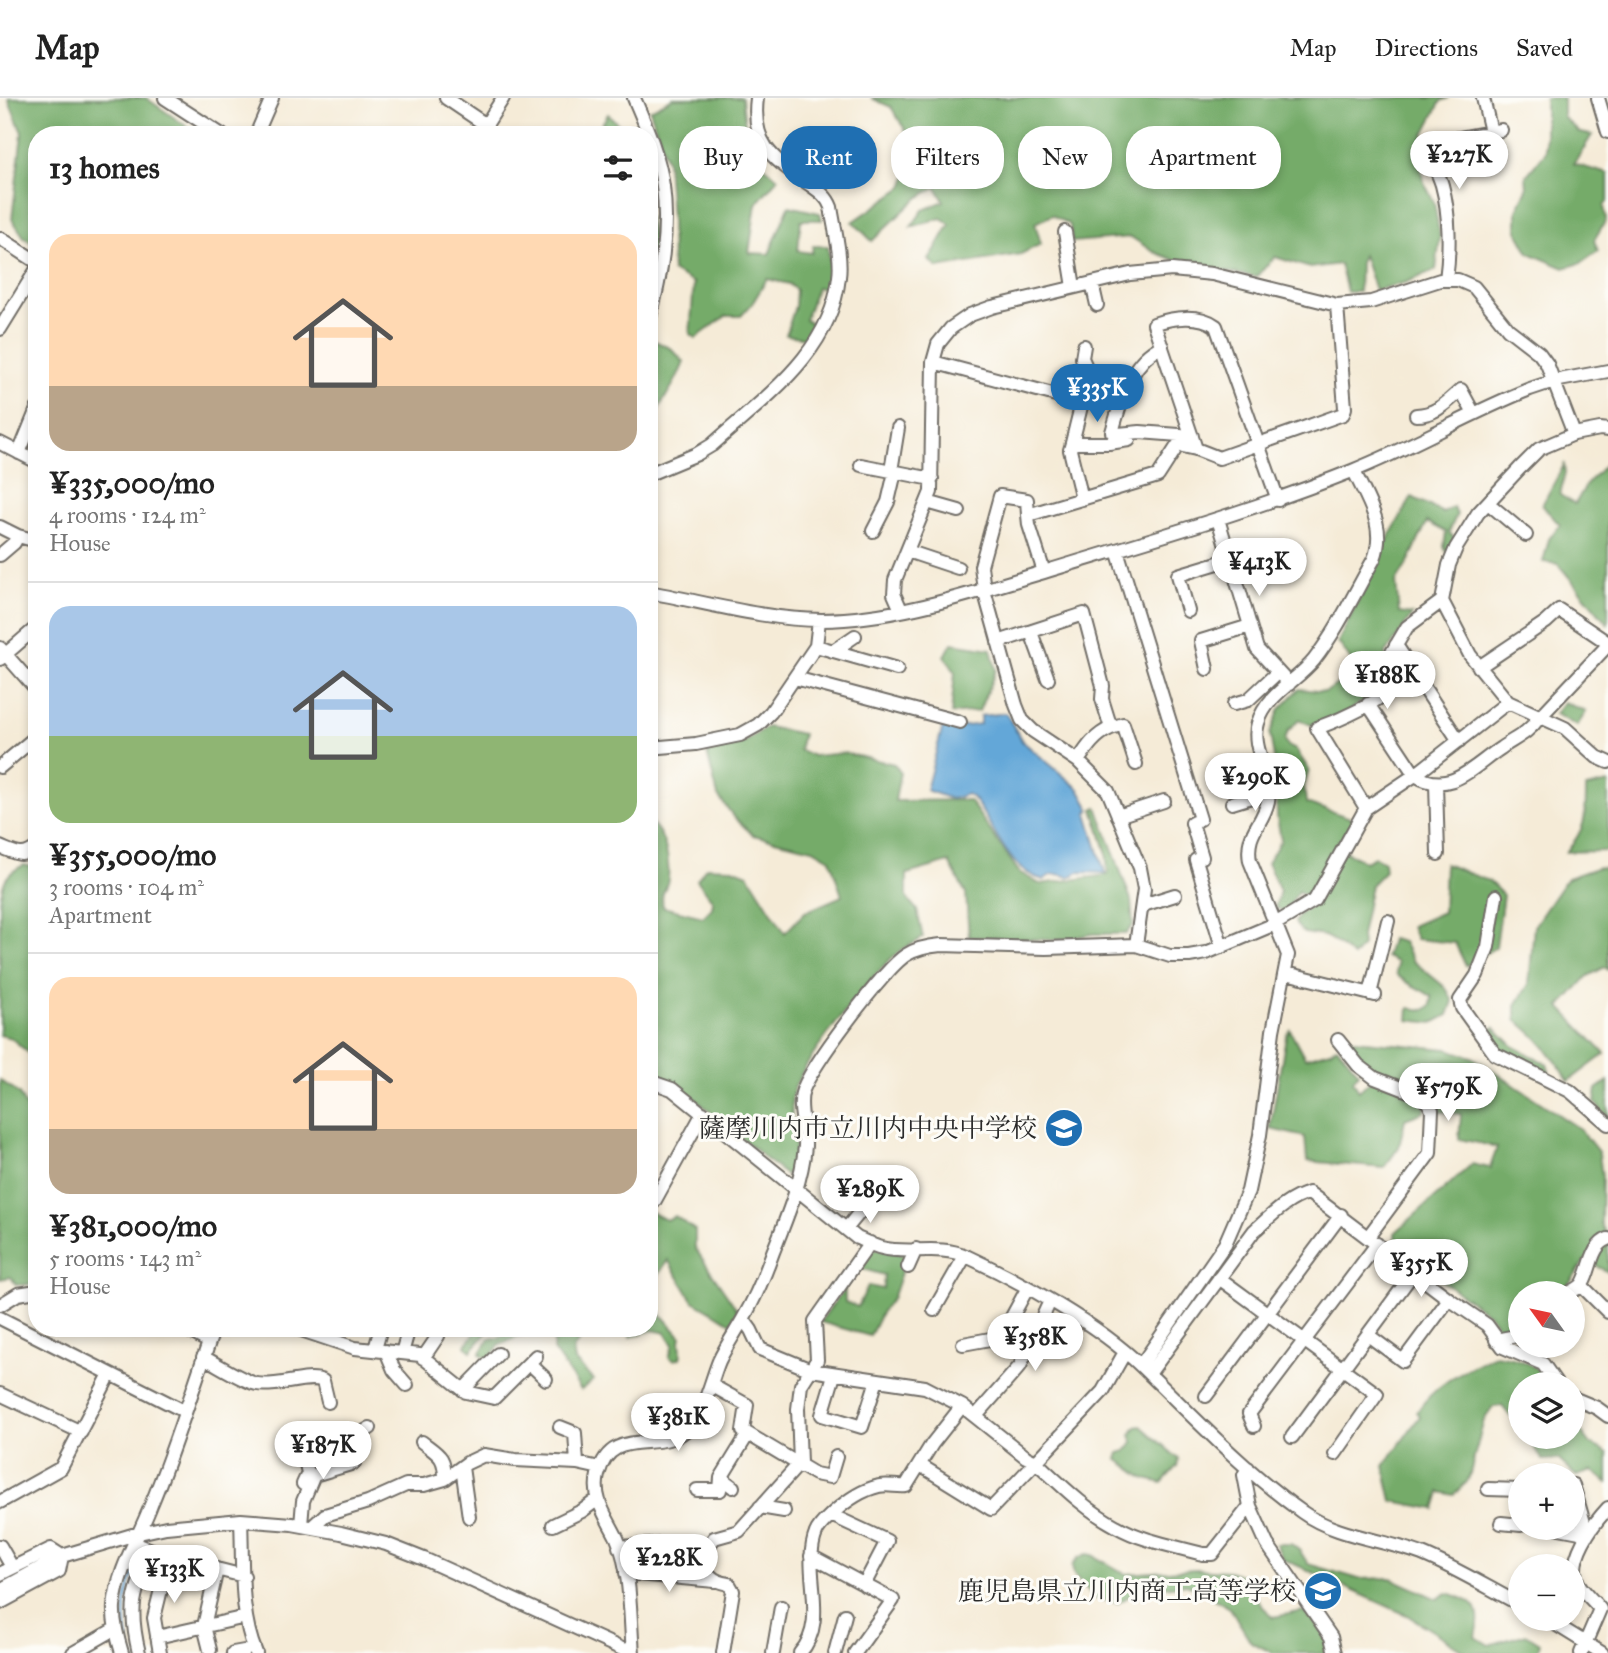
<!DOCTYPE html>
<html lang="en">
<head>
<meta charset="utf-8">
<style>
  :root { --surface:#fff; --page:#f6f6f6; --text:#222; --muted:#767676; --line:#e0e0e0; --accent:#1f6fb2 }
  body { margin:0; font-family:"IM FELL Great Primer","Noto Serif JP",serif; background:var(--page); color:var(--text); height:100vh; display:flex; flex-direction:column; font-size:26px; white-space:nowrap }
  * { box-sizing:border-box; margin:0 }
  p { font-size:23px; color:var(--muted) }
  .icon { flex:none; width:38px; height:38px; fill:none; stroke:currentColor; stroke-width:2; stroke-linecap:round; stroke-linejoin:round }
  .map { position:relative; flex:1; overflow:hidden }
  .drawer { position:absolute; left:28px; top:28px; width:630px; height:1211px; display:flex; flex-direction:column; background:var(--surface); border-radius:28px; box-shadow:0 4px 10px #0003 }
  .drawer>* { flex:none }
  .hud { position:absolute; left:679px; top:28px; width:665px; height:63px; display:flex; gap:14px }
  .needle { width:46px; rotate:303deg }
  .buttons { position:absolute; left:1508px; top:1183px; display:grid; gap:14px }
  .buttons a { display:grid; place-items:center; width:77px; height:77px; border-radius:50%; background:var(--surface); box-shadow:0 4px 10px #0003; font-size:35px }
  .price { position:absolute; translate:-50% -60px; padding:0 16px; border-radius:24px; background:#fff; color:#222; font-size:23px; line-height:46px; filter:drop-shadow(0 2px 4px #0008) }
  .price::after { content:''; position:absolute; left:50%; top:42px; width:21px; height:16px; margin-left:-10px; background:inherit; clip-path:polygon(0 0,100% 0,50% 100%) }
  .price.selected { background:var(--accent); color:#fff }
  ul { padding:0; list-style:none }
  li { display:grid; align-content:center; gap:14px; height:371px; padding:0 21px }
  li+li { border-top:2px solid var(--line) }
  li span { display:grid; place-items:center; height:217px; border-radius:21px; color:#555 }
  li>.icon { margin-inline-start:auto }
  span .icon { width:126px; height:126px; fill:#fffc; stroke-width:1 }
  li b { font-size:30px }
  h2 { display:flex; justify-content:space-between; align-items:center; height:84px; padding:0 21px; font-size:30px }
  .pill { padding:0 24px; border-radius:28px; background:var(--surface); box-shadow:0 4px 10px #0003; font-size:24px; line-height:63px }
  .pill.selected { background:var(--accent); color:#fff }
  header { display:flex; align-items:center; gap:42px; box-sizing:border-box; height:98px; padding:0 35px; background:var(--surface); border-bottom:2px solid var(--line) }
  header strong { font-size:33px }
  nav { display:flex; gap:38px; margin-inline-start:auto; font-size:24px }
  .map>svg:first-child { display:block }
</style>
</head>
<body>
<header>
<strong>Map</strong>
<nav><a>Map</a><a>Directions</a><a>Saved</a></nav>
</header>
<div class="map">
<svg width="1608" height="1555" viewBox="0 0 1608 1555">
  <rect width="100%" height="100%" fill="#fdfcf7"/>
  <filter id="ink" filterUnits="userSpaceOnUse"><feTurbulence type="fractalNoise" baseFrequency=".0143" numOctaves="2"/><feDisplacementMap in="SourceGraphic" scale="14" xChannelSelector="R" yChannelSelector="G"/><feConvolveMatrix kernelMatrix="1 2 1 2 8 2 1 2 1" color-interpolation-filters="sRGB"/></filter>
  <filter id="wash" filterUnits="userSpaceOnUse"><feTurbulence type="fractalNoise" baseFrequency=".00686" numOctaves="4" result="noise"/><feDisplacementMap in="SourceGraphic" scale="28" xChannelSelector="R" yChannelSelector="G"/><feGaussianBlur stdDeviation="1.57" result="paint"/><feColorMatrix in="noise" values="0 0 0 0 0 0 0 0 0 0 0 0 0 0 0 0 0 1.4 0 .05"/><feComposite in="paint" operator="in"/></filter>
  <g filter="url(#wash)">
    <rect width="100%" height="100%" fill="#f5ebd7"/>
    <!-- forest -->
    <path fill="#74ab69" stroke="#506b4a" stroke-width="2" d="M8,0H146L199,37H37V149L24,139L12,121L22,35Z
      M673,0H742L746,35L756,61L778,80L756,106L749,155L769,156L789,108L820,115L822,122H801L798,153L812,155L813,148H828L831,176L829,191L817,189L805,222L816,227L806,240L786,237L795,208L796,192L789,186L767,181L752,206L741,218H726L696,240L690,236L694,185L672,173L671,119L667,64L650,12Z
      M871,0H1449L1441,3L1417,50L1423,82L1434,104L1440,139L1436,172L1404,185L1375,192L1363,157L1360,165L1359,194H1347L1340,166L1310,170L1275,159L1256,179L1185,166L1154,154L1131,139L1072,144L1070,127L1052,117L1035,125L1041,146L1021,156L938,170L929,162L950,126L941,120L911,129L923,112L944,103L936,89L915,102L872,143L853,124L903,89L917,51L891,9Z
      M1545,0H1563V19L1580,35L1592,37L1574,66L1608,76V103L1604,108L1606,122L1594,142L1598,153L1581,165L1564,170L1529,155L1517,133V112L1527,91L1526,78L1545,55Z
      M608,16L629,37H595Z
      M649,118L656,159L649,182Z
      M655,243L672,251L684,264C676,288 658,306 649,330V260Z
      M1608,363V526L1558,466L1543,464L1549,441L1560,427L1542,407L1564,367L1565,375L1560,397L1575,406L1586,387Z
      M1412,399L1443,415L1453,409L1457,416L1449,434L1455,441L1452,451L1446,453L1444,449L1446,434L1427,424L1409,463L1396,484L1399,515L1412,517L1386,555L1387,586L1347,614L1314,628L1299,622L1288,633L1285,642L1288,648L1296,652L1309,672L1304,688L1306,705L1354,721L1339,750L1365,764L1375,759L1384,764L1385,773L1371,787L1361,838L1362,848L1353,859C1345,853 1334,841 1324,838C1311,834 1304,841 1295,824L1301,815L1316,805L1298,793L1285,814L1275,809L1280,793L1267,765L1281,742L1277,719L1276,672L1270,636L1280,611L1299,591L1326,594L1353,575L1352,564L1338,544L1390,437Z
      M952,545L991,551L996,572L979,613L951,616L955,574L945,558Z
      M1564,604L1586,614L1577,628L1555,616Z
      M767,629L803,636L799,652L813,658L844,655L894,666L900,674L895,703L969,702L1019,774L1040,786L1108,777L1106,753L1093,711L1097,709L1131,802L1133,827L1126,836H1093L1059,842L969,839L966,796L949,764L907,776V800L917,812L923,840C914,845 904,850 895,857C873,875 795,972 792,999C790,1022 797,1045 795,1068L785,1077L675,984L649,975V723C665,735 670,761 668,781C666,794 660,792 663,809L703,819L712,810L713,803L697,782L706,769L733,770L748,776L785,835L805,814L842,798L830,761L813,751L753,737L735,720L718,698L707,655L745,644Z
      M1608,685V753L1566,754C1586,731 1586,719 1586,690Z
      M1445,766L1489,783L1503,797L1496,849L1466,868L1455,845L1416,841L1411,828L1443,814Z
      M24,767L37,770V962L11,940L0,937V803C3,783 5,776 24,767Z
      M1599,769L1608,771V872L1605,869L1588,878L1560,909L1605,956L1569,983C1554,959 1539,939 1516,922V907L1529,886L1534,828L1567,780Z
      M1391,841L1403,844L1413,863L1446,890L1453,903L1448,917L1433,925L1408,922L1409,910L1425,912L1431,907L1432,899C1421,890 1407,887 1396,876L1397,864L1386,859Z
      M1494,929L1513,948L1547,966L1550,977L1499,952L1487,935Z
      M1290,932L1305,960L1330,953L1337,948L1359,975L1353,982L1359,993L1370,983L1373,970L1358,960L1344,941L1447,951L1472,959L1580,1031L1599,1055L1602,1079L1601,1126L1608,1140V1174L1585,1162C1564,1197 1561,1195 1521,1195V1230L1499,1231L1489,1216L1396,1150L1395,1135L1472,1066L1490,1070L1497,1049L1459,1041L1461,1016L1438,1013L1437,997L1429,995L1424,1014L1405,1021L1399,1049L1384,1070L1307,1063L1305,1039L1270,1031L1286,938Z
      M0,982L19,996L37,1030L30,1052L37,1073V1186L16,1187L11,1179L0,1181Z
      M1608,983V1020L1595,1005L1597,991Z
      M649,1113L666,1122L675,1118L695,1132V1150L738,1213L731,1225L692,1202L668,1162L649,1191Z
      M872,1150L907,1157L892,1201L883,1211L870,1238L820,1224L845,1190V1204L858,1209L868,1188L883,1191L884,1177L859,1170Z
      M649,1203L681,1239C678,1246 683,1252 680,1260L674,1262L669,1259L673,1247L666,1235L653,1232L631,1239L629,1230H649V1219L654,1216L649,1209Z
      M479,1230H491L471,1253L465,1248Z
      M515,1230H537L500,1247L488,1261L480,1256L490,1240H498Z
      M558,1230H581L579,1243L573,1251L575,1263L594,1282L581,1292L553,1252L555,1233Z
      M1495,1257C1520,1260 1536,1266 1552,1286H1521V1332L1502,1308L1493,1309L1484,1322L1468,1383L1453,1397L1440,1394L1435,1411L1392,1403L1384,1368L1420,1318L1417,1314C1435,1285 1465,1272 1495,1257Z
      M1141,1328L1179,1361L1177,1368L1162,1385L1145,1381L1117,1361L1119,1355L1126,1353L1133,1344L1131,1337L1136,1329Z
      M1573,1330L1582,1334L1591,1346L1608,1355V1385L1592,1373L1576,1378L1558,1361L1543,1362L1526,1339H1573Z
      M1276,1446H1291L1300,1453L1308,1466L1359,1481L1391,1480L1437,1501L1447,1495C1476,1503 1483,1510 1476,1539L1489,1547L1526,1536L1540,1545L1537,1555H1467L1409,1518L1283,1461Z
      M1086,1456L1092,1457L1126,1476L1195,1471L1229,1473L1243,1478L1263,1509L1274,1519L1303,1513C1316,1525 1329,1537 1330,1555H1273L1251,1544L1230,1510L1187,1486L1140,1492L1118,1505L1094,1500L1074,1477L1072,1468L1078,1460Z"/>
    <!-- water -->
    <path fill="#64a7d8" stroke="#486982" stroke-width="2" d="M1006,615L1022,643L1079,691L1090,711L1087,715L1105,775L1079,774L1069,779C1060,776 1051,774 1044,782C1007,773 995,727 972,699L967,696L951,701L926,692L944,624L960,629L980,626V618Z"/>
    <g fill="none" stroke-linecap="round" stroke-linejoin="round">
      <!-- stream -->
      <path stroke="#64a7d8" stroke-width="2.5" d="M131,1555C120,1516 124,1496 140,1458"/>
    </g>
  </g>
  <g filter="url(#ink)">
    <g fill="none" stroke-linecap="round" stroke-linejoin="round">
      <defs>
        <path id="minor" d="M165,0L222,37
          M446,0L486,27L503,0
          M634,0C646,28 659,57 663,88C669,134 661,179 649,223
          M1483,0L1491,34
          M1598,0L1608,34
          M256,37L272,0
          M295,37L296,36
          M1065,134L1074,189
          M0,140L37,164
          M1446,182C1450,153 1450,116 1442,87C1438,73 1428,60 1433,45L1501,32
          M1092,185L1097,207
          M0,231L37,171
          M1162,248C1129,264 1122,301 1112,334L1118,336L1140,334L1192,338
          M933,264L1082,304
          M1416,317C1436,317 1447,304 1461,292L1474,316
          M1608,332L1600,331L1574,336L1539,351L1520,370L1478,415L1456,450L1449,467L1442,503L1470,557L1508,604L1565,630L1597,659L1608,664
          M0,345L37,364
          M1072,345L1089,276L1082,260L1084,248
          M19,355L37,311
          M861,367L932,381
          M891,373L898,330
          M649,376L697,356L712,347C765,299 831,255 839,179C842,159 834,129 831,109C827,98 819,93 809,86C774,61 751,48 757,0
          M1082,401L1070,352L1072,345H1109L1129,342
          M1278,402L1216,228C1200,216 1173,219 1154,226L1196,351L1219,360L1343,316L1345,310L1337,207
          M927,404L959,413
          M1488,405L1526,437
          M1028,417L1027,402L1000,398L981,468L984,492L1016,607L1022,622L1033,633L1078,663L1108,693L1140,770L1144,791L1136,847
          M1218,421L1257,551L1289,586
          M0,429L18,438L37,443
          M873,433L888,404L895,374
          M1117,452L1200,721L1192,725L1202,759L1196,762L1222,849
          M907,453L958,470
          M0,457L14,445L18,438
          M1044,474L1029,427L1028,417L1158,378L1178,347L1196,351
          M649,494C704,504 766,522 822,522C898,521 972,495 1044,474C1148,442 1252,413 1352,373C1413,349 1469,315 1530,291L1554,283L1608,273
          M901,512L894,496L895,482L931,394L933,264L938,246L951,230L970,217L992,209L1130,176L1172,172L1212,176L1337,207L1371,204L1440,182H1458L1474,189L1508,231L1539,255L1547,266L1574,336
          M1188,513L1178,477L1231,461
          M1031,534L1048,581
          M998,544L1084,516L1103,588L1102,601L1111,630L1123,626L1136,666
          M1396,547L1459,643
          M816,548L897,571
          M0,550L37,592
          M833,553L855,538
          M0,561L37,529
          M1479,569L1546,524L1559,512L1608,545
          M1207,571L1201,543L1250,528
          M795,580L960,624
          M1234,606L1248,602L1278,574
          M1368,606L1415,677C1450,699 1473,668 1501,650C1517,639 1527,636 1539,620L1608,547
          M649,650L696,646L740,637L758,627L771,614L816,548L819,522
          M1078,663C1087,649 1095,637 1111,630
          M0,669L37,638
          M1436,685L1438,756
          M1232,705L1268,694
          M1366,710L1317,630C1334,624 1389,602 1393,584C1395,575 1392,565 1391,556L1407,529L1442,503
          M1118,718L1164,703
          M0,749C15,755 23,761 37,749
          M1496,798L1488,849L1477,877L1460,902L1462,910L1495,956L1570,993L1608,1026
          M1143,807L1175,797
          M1286,875L1375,897
          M1370,896L1388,823
          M1338,942L1358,967L1375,980L1416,996L1428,1004L1432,1012L1430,1055L1368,1139
          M649,983L672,991L857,1140C865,1143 873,1148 882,1150C909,1157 939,1146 966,1158C1020,1183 1098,1226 1141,1268C1193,1318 1243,1372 1302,1414C1337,1439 1382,1441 1422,1456C1456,1470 1488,1490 1521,1507
          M654,1104L703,1015
          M846,1131L869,1103
          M908,1169L916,1151
          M1219,1180L1377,1296L1335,1356
          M1582,1188L1608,1214
          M1569,1195C1574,1192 1580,1190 1583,1185C1591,1172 1591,1147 1608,1141
          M0,1207L18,1196L37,1193
          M934,1212L965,1158
          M0,1220L184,1313
          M743,1221L751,1232L760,1251L811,1272L925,1289L962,1308L1026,1359L1036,1364L1103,1293L1125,1254
          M184,1230L209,1244
          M295,1230L355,1250L420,1257L466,1294L494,1300L536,1258
          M1368,1237L1403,1263L1449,1201
          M1496,1242L1521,1237
          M963,1246L1001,1239L1027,1191
          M375,1251L381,1230
          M386,1253L394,1272L407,1287
          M402,1255L409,1230
          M203,1259C217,1266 244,1284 257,1286C277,1290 307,1276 323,1283L328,1304
          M423,1260L438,1238L440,1230
          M529,1265L546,1281
          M1141,1267L1225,1146L1248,1093L1260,1037L1273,933L1288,857L1250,763C1245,734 1263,727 1268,703C1273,677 1250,650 1258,625C1266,597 1297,583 1314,562C1338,531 1355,494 1374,461C1387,428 1367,402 1354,373
          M1149,1276L1254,1133C1270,1119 1288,1100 1309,1095L1449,1201L1487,1227L1503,1249L1543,1266L1557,1286
          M834,1277L822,1317L862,1329L877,1282
          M711,1287L747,1307L743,1333L815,1376L830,1379L836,1359
          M463,1292L498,1256
          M0,1296L81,1334
          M1206,1298L1341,1117
          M1573,1300L1597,1310L1608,1318
          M976,1318L1020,1268L1050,1203
          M1254,1328L1249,1316L1377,1146
          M560,1329L575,1335L577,1365L600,1370
          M1292,1339L1414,1174
          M300,1340L308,1375L303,1386
          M422,1344C439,1357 445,1358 445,1381
          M342,1347L370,1330
          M920,1367L991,1411L1036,1364C1061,1387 1086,1412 1116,1428C1142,1443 1174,1448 1203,1456H1212L1250,1408
          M462,1369L469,1419
          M1248,1370L1244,1377L1250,1408L1267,1446L1331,1539L1335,1555
          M721,1380L733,1389
          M1573,1387L1584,1425L1580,1434
          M1488,1391L1521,1392
          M697,1392H720L721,1380L748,1336
          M0,1404L61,1370L110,1276
          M760,1409L784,1413
          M831,1417L887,1443L864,1487
          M241,1422C243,1465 239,1515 256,1555
          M1501,1425L1521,1427
          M301,1427L303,1403L314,1377L354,1365
          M553,1427L582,1413L598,1401
          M312,1429L325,1417L368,1404L406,1387H424L445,1381L467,1365L484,1357L515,1362L577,1365
          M1559,1430L1580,1434L1585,1439
          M134,1445L169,1459L244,1478
          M0,1448L12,1469
          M619,1449L669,1446
          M811,1458L893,1502L855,1555
          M626,1475L715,1483
          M0,1476L51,1451L62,1458
          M0,1492L62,1458L139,1435L166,1429L241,1422L292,1426L341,1435L386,1446L424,1461L631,1555
          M0,1505L59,1473L62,1458
          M1547,1521L1602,1555
          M157,1539L246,1519
          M210,1552L204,1528L217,1471
          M73,1555L115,1531
          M122,1555C117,1539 113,1524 114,1508C118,1471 138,1441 151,1407C175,1350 193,1289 214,1230
          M139,1555C128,1509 133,1496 152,1454
          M160,1555L154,1520L169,1459
          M233,1555L244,1553
          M633,1555C630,1521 631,1471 617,1440C607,1419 592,1401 598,1377C611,1327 656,1356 685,1333C705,1316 710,1285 719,1263C726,1248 735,1235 743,1221C755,1200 765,1177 773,1154C786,1121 802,1084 805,1048C806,1031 798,1012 802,995C808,971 885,870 906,857C917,850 929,848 941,847L1046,850L1136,847L1170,858H1189L1206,855L1275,826L1315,802L1366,710L1415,677L1508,604
          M723,1555L733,1493L729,1486C711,1483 706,1476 702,1459L714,1440L739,1433L800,1365L798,1311L801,1287L817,1262L815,1223L870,1145
          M773,1555L781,1509
          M800,1555C830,1522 801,1472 816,1435C819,1427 827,1421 833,1415C846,1403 862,1392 879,1388C888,1386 897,1389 906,1388L932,1346L962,1308
          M835,1555L845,1517
          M1581,1555L1600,1511C1594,1503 1583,1494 1578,1485C1566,1462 1593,1426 1608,1410"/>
      </defs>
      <!-- minor casing -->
      <use href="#minor" stroke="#726e67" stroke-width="16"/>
      <!-- minor -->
      <use href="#minor" stroke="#fff" stroke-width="12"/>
    </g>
  </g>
  <!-- icons -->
  <defs>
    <symbol id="school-disc" viewBox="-11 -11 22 22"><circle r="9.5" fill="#1f6fb2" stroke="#fdfcf7"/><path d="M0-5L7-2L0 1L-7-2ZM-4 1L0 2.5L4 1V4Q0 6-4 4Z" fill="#fff"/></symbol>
  </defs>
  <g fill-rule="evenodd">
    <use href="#school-disc" x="1042" y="1008" width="44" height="44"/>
    <use href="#school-disc" x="1301" y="1471" width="44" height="44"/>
  </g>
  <g text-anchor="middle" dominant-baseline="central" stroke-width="6" stroke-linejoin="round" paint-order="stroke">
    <!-- poi labels -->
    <g font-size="26" fill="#2b2b2b" stroke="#fdfcf7" text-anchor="end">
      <text x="1037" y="1030">薩摩川内市立川内中央中学校</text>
      <text x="1296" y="1493">鹿児島県立川内商工高等学校</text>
    </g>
  </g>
</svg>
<div class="buttons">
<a><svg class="needle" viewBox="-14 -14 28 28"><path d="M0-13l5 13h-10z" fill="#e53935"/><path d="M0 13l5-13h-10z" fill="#767676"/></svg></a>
<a><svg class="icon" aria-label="layers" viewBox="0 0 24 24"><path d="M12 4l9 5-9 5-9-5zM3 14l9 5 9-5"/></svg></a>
<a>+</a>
<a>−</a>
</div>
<b class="price" style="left:1459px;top:93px">¥227K</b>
<b class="price selected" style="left:1097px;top:326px">¥335K</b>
<b class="price" style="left:1259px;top:500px">¥413K</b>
<b class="price" style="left:1387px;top:613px">¥188K</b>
<b class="price" style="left:1255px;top:715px">¥290K</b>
<b class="price" style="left:1448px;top:1025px">¥579K</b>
<b class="price" style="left:870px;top:1127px">¥289K</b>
<b class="price" style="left:1421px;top:1201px">¥355K</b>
<b class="price" style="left:1035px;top:1275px">¥358K</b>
<b class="price" style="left:678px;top:1355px">¥381K</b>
<b class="price" style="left:323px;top:1383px">¥187K</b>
<b class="price" style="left:669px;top:1496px">¥228K</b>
<b class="price" style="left:174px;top:1507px">¥133K</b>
<div class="hud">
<a class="pill">Buy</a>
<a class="pill selected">Rent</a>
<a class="pill">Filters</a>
<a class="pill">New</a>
<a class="pill">Apartment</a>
</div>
<section class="drawer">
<h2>13 homes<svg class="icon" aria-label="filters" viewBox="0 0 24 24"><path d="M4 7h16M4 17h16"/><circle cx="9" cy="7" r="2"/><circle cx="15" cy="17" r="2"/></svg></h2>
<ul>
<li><span style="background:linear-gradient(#ffd9b3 70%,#b9a48a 0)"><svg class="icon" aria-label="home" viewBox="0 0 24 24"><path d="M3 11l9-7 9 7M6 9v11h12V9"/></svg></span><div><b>¥335,000/mo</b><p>4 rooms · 124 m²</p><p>House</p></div></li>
<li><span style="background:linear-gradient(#a9c7e8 60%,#8fb573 0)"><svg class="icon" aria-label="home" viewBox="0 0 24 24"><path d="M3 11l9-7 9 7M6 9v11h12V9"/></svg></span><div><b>¥355,000/mo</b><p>3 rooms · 104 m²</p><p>Apartment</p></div></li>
<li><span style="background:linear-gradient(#ffd9b3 70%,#b9a48a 0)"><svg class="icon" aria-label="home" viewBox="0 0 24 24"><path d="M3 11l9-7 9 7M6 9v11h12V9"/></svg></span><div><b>¥381,000/mo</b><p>5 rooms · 143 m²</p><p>House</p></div></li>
</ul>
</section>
</div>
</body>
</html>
